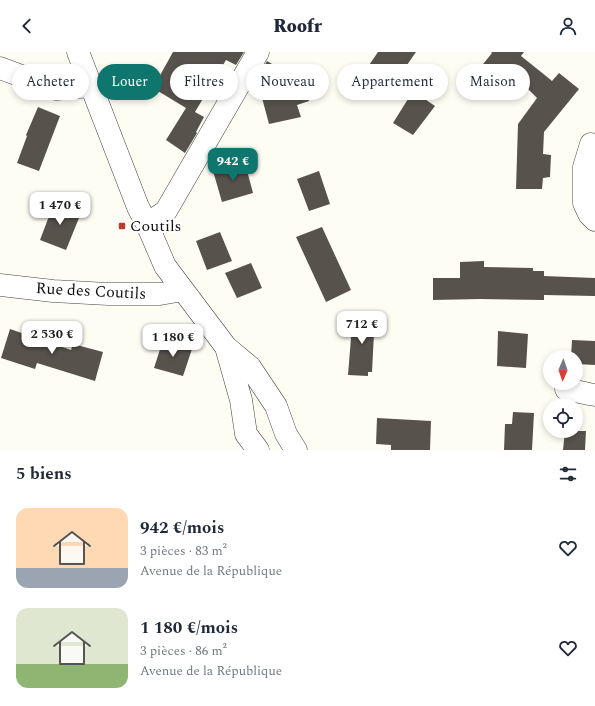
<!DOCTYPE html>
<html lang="fr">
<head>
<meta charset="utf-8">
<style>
  :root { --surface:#fff; --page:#f6f6f7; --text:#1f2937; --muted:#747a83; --accent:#0f766e }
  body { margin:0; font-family:Spectral,serif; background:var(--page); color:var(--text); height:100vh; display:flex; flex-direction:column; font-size:15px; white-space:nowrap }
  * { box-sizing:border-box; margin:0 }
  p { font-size:13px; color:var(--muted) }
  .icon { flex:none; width:22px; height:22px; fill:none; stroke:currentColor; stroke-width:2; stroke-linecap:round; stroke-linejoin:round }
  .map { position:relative; height:398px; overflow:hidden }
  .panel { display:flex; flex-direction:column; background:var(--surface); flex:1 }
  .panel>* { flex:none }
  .guide { position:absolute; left:12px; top:12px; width:571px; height:36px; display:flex; gap:8px }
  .needle { width:26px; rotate:182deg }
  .tools { position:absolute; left:543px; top:298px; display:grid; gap:8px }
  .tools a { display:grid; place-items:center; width:40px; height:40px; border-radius:50%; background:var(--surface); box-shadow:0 2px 6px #0003; font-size:20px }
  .price { position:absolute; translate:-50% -34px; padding:0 9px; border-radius:8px; background:#fff; color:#222; font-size:13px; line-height:26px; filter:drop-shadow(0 1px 2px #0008) }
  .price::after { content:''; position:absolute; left:50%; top:24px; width:12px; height:9px; margin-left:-6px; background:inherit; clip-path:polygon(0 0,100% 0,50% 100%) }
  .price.active { background:var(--accent); color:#fff }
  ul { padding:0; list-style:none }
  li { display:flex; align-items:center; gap:12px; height:100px; padding:0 16px }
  li span { display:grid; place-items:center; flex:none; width:112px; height:80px; border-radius:12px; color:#555 }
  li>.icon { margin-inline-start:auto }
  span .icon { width:48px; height:48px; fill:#fffc; stroke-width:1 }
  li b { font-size:17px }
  h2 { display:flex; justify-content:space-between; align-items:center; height:48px; padding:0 16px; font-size:17px }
  .chip { padding:0 14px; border-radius:18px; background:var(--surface); box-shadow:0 2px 6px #0003; font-size:14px; line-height:36px }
  .chip.active { background:var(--accent); color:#fff }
  header { display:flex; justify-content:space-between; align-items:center; height:52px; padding:0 16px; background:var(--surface); font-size:18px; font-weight:800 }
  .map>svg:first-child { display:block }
</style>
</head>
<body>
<header><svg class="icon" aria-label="back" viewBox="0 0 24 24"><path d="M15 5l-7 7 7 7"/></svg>Roofr<svg class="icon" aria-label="person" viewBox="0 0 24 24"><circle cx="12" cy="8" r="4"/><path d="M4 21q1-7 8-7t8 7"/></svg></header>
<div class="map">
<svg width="595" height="398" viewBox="0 0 595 398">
  <rect width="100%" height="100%" fill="#fefdf3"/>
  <!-- building -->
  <path fill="#58524d" d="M173,0H244L236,13L226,8L195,60L204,65L196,80L197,81L185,101L166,88L186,56L153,36Z
    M378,0H416L391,36L365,19Z
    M491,0H524L521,4L546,24L552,29L559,21L579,37L544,80L543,102L551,103L550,125L543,126L542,137H516L518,72L537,46L509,18L494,37L475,22L492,1Z
    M267,9L304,31L309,49L297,53L301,65L269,72L261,42L253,38L260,26L258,25Z
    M413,39L435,54L413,83L393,71Z
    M38,55L60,64L39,119L17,111L27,84L26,83Z
    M245,111L253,141L222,150L213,119Z
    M319,119L330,152L309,159L297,127Z
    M54,151L81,161L66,198L40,188Z
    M322,175L351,238L326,250L296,185Z
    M220,180L232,209L207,218L196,189Z
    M484,209V215L533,216V219H544V224L595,226V244L544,243V248L480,247L433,248V226H460V210Z
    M251,211L262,236L237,246L225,221Z
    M353,261L375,262L372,320H368V324L348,323Z
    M10,277L71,298L73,292L103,300L95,329L37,311L35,317L1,306Z
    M498,279L528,282L526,316L497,314Z
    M163,288L192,297L183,324L154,316Z
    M572,288L595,289V313L576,312V305H571Z
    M513,360L534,361L532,398H504L505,372H512Z
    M377,366L431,369L430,398H391V393L376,392Z
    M565,379H586L585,398H563Z"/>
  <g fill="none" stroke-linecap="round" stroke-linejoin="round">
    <defs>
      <path id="minor" d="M78,0L138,155L147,172L165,214L226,295L250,315L276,354L286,382L296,398
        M0,16L56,37L91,34
        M591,92L584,115V151L589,162L595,168
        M147,172L166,159L258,0
        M0,233L53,239L108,242H160L183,238
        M226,295L241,348L246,382L258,398
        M566,337L589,342L595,343"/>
    </defs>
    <!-- minor casing -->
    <use href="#minor" stroke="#434343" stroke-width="23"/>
    <!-- minor -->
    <use href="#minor" stroke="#fff" stroke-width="22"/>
  </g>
  <!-- markers -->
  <rect fill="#b63c31" stroke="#fff" stroke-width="1.5" x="118" y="170" width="8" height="8" rx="2"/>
  <g text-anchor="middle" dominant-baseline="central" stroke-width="4" stroke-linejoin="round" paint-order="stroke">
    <!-- poi labels -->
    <g font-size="16" fill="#101010" stroke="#fff" text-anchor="start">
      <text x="130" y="174">Coutils</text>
    </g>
    <!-- street labels -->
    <g font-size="16" fill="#101010" stroke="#fff">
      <text transform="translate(91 239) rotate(3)">Rue des Coutils</text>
    </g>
  </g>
</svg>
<div class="tools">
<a><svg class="needle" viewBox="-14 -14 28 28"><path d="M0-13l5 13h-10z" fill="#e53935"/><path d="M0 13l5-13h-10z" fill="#747a83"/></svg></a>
<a><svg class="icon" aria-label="locate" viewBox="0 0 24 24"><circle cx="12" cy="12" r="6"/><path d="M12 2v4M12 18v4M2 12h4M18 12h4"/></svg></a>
</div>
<b class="price active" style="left:233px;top:130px">942 €</b>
<b class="price" style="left:60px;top:174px">1 470 €</b>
<b class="price" style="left:362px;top:293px">712 €</b>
<b class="price" style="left:52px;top:303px">2 530 €</b>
<b class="price" style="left:173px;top:306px">1 180 €</b>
<div class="guide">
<a class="chip">Acheter</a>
<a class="chip active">Louer</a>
<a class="chip">Filtres</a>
<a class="chip">Nouveau</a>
<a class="chip">Appartement</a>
<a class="chip">Maison</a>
</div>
</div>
<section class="panel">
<h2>5 biens<svg class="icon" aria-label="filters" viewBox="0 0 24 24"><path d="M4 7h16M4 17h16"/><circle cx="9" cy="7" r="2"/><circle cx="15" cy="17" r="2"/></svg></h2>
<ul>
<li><span style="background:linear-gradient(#ffd9b3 75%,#9aa5b1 0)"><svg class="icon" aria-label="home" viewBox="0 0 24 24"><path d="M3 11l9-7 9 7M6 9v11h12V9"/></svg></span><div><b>942 €/mois</b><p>3 pièces · 83 m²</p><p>Avenue de la République</p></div><svg class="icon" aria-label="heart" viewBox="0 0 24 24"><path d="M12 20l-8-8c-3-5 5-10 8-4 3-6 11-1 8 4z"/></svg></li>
<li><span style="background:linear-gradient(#dfe7d0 70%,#8fb573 0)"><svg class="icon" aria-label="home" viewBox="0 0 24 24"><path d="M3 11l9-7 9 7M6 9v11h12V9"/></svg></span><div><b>1 180 €/mois</b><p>3 pièces · 86 m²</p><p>Avenue de la République</p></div><svg class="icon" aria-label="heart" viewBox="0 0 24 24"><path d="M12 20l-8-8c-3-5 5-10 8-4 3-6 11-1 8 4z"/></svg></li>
</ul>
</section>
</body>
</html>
